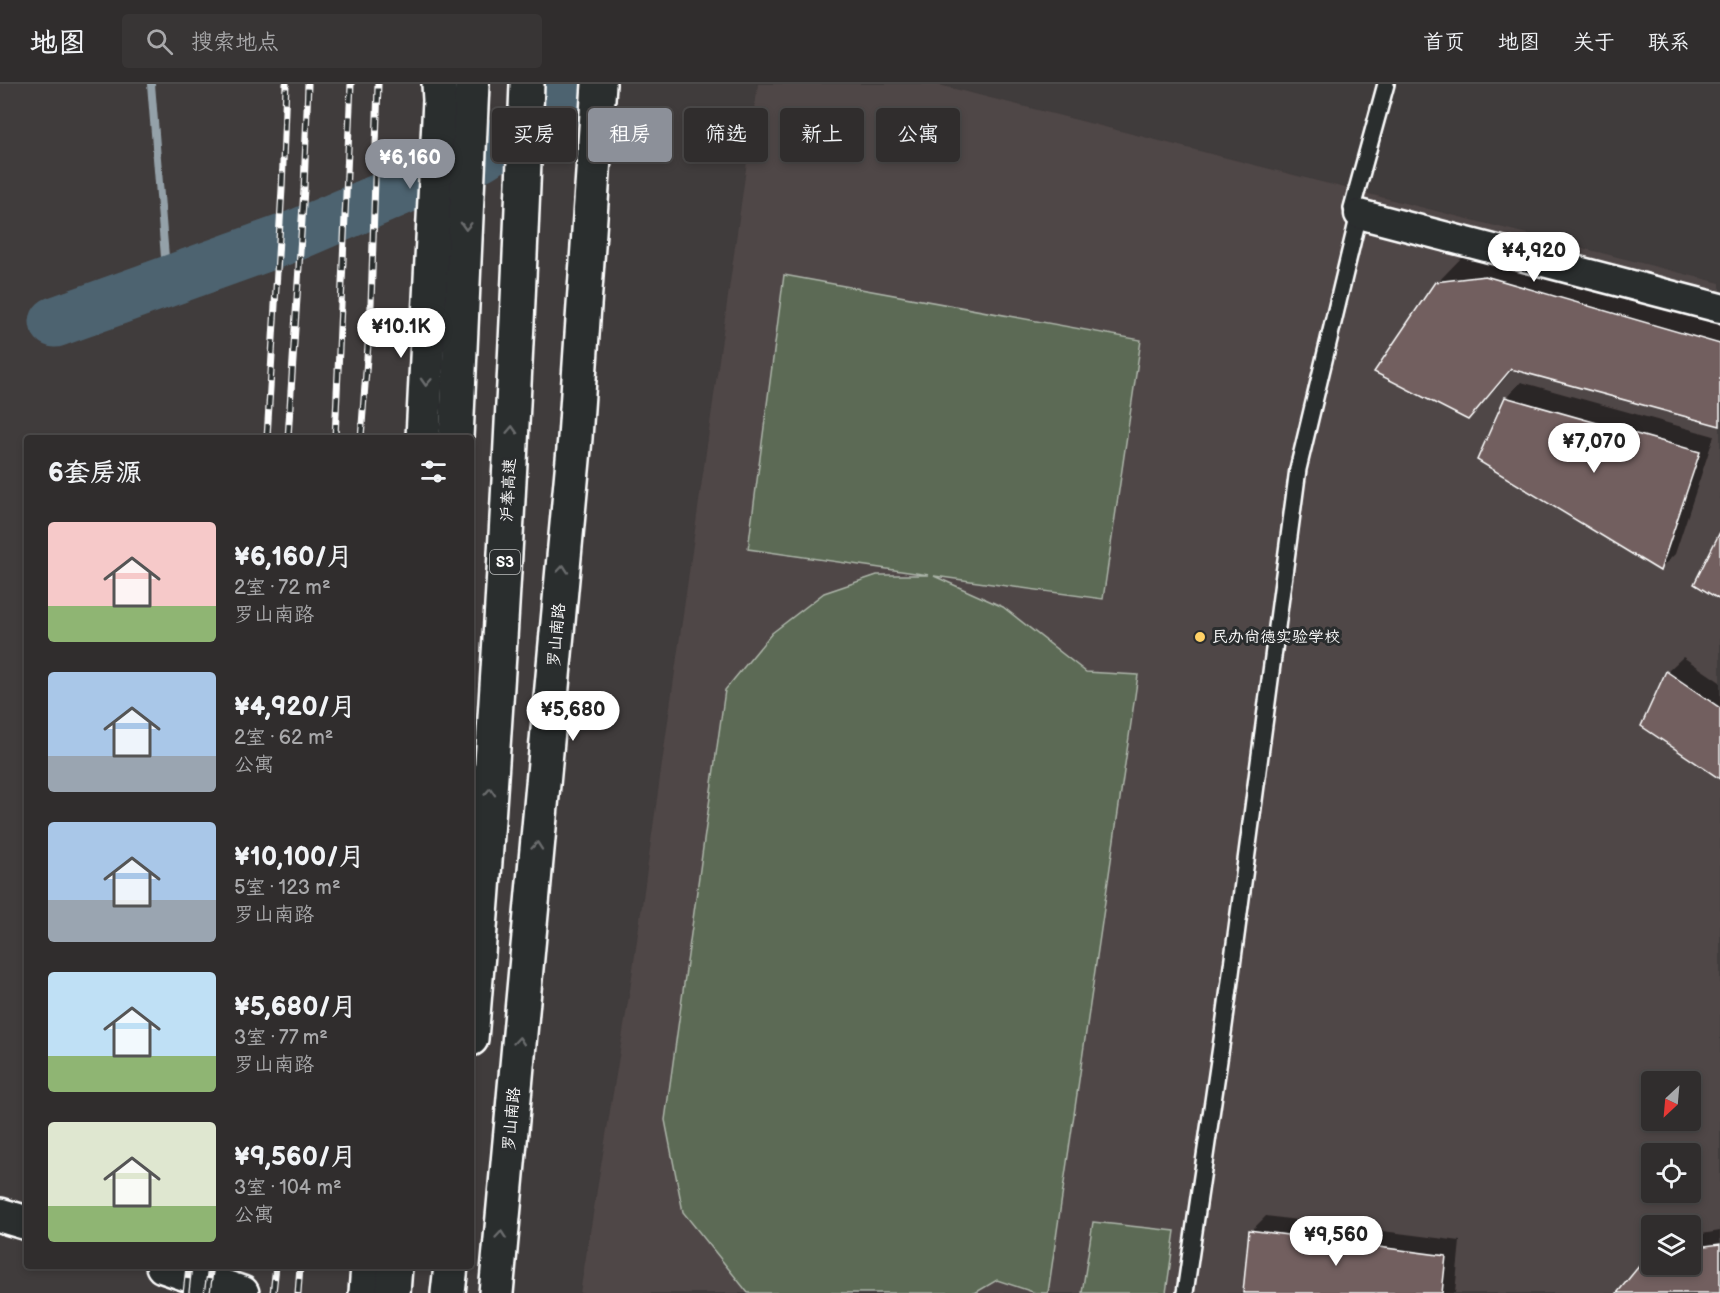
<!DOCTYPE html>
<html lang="zh">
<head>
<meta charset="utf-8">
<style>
  :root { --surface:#302d2d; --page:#383535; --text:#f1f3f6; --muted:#a8a8aa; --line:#4b4949; --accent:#8c9099 }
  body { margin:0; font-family:"Balsamiq Sans","LXGW WenKai TC",sans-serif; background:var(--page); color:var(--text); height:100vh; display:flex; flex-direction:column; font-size:22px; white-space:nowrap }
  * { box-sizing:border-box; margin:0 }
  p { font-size:20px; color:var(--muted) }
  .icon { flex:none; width:33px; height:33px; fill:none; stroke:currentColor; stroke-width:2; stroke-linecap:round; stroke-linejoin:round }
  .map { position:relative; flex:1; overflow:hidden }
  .panel { position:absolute; left:24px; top:351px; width:450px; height:834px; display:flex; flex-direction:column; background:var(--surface); border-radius:6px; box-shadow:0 3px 9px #0003,0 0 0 2px var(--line) }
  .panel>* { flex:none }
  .banner { position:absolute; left:492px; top:24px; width:570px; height:54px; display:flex; gap:12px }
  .needle { width:39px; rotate:206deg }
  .fabs { position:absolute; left:1641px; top:987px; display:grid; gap:12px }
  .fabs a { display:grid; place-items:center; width:60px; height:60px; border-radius:6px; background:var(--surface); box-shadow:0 3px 9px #0003,0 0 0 2px var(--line); font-size:30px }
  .price { position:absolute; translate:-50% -51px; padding:0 14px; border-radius:21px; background:#fff; color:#222; font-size:20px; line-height:39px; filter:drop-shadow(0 2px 3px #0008) }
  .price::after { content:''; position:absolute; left:50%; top:36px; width:18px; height:14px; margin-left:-9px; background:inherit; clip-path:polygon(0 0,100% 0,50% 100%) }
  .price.current { background:var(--accent); color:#fff }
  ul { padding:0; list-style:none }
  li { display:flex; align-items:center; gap:18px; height:150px; padding:0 24px }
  li span { display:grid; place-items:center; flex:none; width:168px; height:120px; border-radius:6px; color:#555 }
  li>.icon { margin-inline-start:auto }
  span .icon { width:72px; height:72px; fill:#fffc; stroke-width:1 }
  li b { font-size:26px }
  h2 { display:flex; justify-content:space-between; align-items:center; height:72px; padding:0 24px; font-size:26px }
  .chip { padding:0 21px; border-radius:6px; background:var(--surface); box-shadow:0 3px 9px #0003,0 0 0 2px var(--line); font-size:21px; line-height:54px }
  .chip.current { background:var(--accent); color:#fff }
  header { display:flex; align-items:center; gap:36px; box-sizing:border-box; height:84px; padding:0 30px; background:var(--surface); border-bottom:2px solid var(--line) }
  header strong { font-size:28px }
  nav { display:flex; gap:33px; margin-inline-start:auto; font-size:21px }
  .search { width:420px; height:54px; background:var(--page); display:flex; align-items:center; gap:15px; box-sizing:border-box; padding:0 21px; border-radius:6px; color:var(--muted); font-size:22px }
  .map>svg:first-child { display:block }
</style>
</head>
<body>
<header>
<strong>地图</strong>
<div class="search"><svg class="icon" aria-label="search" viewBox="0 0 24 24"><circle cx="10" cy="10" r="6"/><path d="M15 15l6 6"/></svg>搜索地点</div>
<nav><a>首页</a><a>地图</a><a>关于</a><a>联系</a></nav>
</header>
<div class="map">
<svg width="1720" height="1209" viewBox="0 0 1720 1209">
  <rect width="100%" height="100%" fill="#403c3c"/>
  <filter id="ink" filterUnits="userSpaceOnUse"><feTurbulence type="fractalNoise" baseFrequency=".0167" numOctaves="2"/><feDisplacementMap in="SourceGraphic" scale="12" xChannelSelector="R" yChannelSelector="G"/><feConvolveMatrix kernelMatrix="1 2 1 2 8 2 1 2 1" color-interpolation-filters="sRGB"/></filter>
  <g filter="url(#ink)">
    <!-- built -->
    <path fill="#4f4646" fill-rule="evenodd" d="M758,0H935L1720,199V1209H580L630,906ZM1652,998H1690V1036H1652ZM1652,1070H1690V1108H1652ZM1652,1142H1690V1180H1652Z"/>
    <!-- green -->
    <path fill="#5b6b54" stroke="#adb5aa" stroke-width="1.5" d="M784,191L1141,256L1103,515L934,492L1003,523L1086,588L1138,591L1048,1209H1036L997,1196L975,1209H748L683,1128L665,1036L725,606L772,549L824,509L877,491H929L748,465Z
      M1093,1138L1175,1147L1166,1209H1082Z"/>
    <!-- shadow -->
    <path fill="#0007" d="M1465,170L1720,224V340L1514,284L1496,305L1467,334L1437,199Z
      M1521,298L1714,352L1675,470L1660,485L1506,314Z
      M1683,573L1720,598V693L1667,588Z
      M1266,1132L1460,1157L1455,1209H1244L1251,1147Z
      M1720,1147V1209H1619L1652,1170V1180H1690V1152Z"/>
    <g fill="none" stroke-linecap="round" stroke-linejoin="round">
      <!-- stream -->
      <path stroke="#94a1a9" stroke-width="8" d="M151,0L167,198"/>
      <!-- river -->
      <path stroke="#4d6370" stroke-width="51" d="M55,238L294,152L480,72L591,0"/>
    </g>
    <!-- building -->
    <path fill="#725f5e" stroke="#fff" stroke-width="1.5" d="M1485,192L1720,260V342L1511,285L1468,336L1374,288L1435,198Z
      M1505,313L1700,368L1660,487L1477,376Z
      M1720,448V516L1694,500Z
      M1666,587L1720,624V695L1641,642Z
      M1249,1146L1446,1172L1442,1209H1243Z
      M1720,1160V1209H1617L1649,1170H1652V1180H1690V1164Z"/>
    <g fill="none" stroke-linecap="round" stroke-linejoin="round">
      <defs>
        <path id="service" d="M1185,1209L1224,942L1298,385L1359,130L1352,124L1386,0"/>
        <path id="minor" d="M1359,130L1720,224"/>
        <path id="secondary" d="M423,354L440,16L439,0
          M0,1131L27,1139
          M163,1182L242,1209
          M366,1209L368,1182
          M496,1209L575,354L599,0"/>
        <path id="motorway" d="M456,354L472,0
          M471,955C498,637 515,319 527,0
          M393,1209L395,1182
          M448,1209L451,1182"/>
      </defs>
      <!-- service casing -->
      <use href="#service" stroke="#fff" stroke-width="20"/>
      <!-- minor casing -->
      <use href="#minor" stroke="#fff" stroke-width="33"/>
      <!-- secondary casing -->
      <use href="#secondary" stroke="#fff" stroke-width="38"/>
      <!-- motorway casing -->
      <use href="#motorway" stroke="#fff" stroke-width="38"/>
      <!-- service -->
      <use href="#service" stroke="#2a2d2e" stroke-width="15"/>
      <!-- minor -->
      <use href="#minor" stroke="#2a2d2e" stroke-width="28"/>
      <!-- secondary -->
      <use href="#secondary" stroke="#2a2d2e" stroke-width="33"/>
      <!-- motorway -->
      <use href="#motorway" stroke="#2a2d2e" stroke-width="33"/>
      <defs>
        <path id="rail" d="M267,354L282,105L286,0
          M288,354L304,105L308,0
          M335,354L351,0
          M361,354L371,221L378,0
          M186,1209L189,1182
          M207,1209L211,1182
          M273,1209L276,1182
          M298,1209L300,1182"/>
      </defs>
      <!-- rail casing -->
      <use href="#rail" stroke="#fff" stroke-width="7"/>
      <!-- rail -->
      <use href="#rail" stroke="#2a2d2e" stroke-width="4.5" stroke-dasharray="14" stroke-linecap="butt"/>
    </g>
    <!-- one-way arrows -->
    <defs><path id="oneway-chevron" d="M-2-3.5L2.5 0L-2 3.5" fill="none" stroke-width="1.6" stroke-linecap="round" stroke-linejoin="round" transform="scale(1.5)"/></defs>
    <g stroke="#6a6c6d">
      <use href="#oneway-chevron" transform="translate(466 142) rotate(92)"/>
      <use href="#oneway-chevron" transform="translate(426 298) rotate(93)"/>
      <use href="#oneway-chevron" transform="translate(512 346) rotate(-87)"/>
      <use href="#oneway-chevron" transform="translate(563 485) rotate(-85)"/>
      <use href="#oneway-chevron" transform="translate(490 708) rotate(-86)"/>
      <use href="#oneway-chevron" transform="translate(537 762) rotate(-85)"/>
      <use href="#oneway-chevron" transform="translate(519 957) rotate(-85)"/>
      <use href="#oneway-chevron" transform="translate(501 1151) rotate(-85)"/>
    </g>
  </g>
  <!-- markers -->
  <circle fill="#ffd166" stroke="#2a2d2e" stroke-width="2" cx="1200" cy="553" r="6"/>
  <g text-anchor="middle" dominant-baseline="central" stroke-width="6" stroke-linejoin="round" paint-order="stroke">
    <!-- shield labels -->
    <rect fill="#2a2d2e" stroke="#bfc0c0" stroke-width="1.5" x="490" y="466" width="30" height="24" rx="4.5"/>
    <g font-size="15" font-weight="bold" fill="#fff">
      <text x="505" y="478">S3</text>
    </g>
    <!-- street labels -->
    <g font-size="16" fill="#fff" stroke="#2a2d2e">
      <text transform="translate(509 406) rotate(-87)">沪奉高速</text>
      <text transform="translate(557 551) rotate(-85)">罗山南路</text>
      <text transform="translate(512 1035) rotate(-85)">罗山南路</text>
    </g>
    <!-- poi labels -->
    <g font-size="16" fill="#fff" stroke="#2a2d2e" text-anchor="start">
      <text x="1212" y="553">民办尚徳实验学校</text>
    </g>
  </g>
</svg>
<div class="fabs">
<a><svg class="needle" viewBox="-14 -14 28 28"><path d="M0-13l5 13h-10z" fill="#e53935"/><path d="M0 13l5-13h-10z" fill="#a8a8aa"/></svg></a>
<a><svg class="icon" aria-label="locate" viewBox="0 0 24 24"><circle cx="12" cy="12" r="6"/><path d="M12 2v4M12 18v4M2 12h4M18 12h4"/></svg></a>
<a><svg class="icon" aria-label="layers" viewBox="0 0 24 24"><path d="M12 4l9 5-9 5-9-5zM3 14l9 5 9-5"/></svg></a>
</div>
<b class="price current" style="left:410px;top:106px">¥6,160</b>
<b class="price" style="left:1534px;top:199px">¥4,920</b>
<b class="price" style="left:401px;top:275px">¥10.1K</b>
<b class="price" style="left:1594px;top:390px">¥7,070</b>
<b class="price" style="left:573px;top:658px">¥5,680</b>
<b class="price" style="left:1336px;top:1183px">¥9,560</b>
<div class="banner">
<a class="chip">买房</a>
<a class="chip current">租房</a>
<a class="chip">筛选</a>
<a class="chip">新上</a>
<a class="chip">公寓</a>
</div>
<section class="panel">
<h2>6套房源<svg class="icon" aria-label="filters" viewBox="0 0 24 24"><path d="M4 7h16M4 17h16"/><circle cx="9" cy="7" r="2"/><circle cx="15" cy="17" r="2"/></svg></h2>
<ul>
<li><span style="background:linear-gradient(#f6c9c9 70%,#8fb573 0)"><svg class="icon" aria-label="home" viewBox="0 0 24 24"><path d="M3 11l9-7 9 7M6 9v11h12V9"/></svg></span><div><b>¥6,160/月</b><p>2室 · 72 m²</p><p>罗山南路</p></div></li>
<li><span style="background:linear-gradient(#a9c7e8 70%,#9aa5b1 0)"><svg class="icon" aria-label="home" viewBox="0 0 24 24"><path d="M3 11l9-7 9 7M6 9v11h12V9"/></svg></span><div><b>¥4,920/月</b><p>2室 · 62 m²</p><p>公寓</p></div></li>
<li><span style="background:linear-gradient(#a9c7e8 65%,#9aa5b1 0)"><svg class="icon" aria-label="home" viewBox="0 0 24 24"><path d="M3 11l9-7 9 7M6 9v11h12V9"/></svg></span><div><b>¥10,100/月</b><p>5室 · 123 m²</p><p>罗山南路</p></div></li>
<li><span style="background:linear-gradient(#bfe0f5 70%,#8fb573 0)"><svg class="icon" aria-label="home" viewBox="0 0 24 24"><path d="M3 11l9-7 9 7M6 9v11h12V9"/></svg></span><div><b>¥5,680/月</b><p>3室 · 77 m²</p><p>罗山南路</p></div></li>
<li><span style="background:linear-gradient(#dfe7d0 70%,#8fb573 0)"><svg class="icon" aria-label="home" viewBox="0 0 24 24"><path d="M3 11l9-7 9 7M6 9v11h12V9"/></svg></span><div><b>¥9,560/月</b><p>3室 · 104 m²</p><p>公寓</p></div></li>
</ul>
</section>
</div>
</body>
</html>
